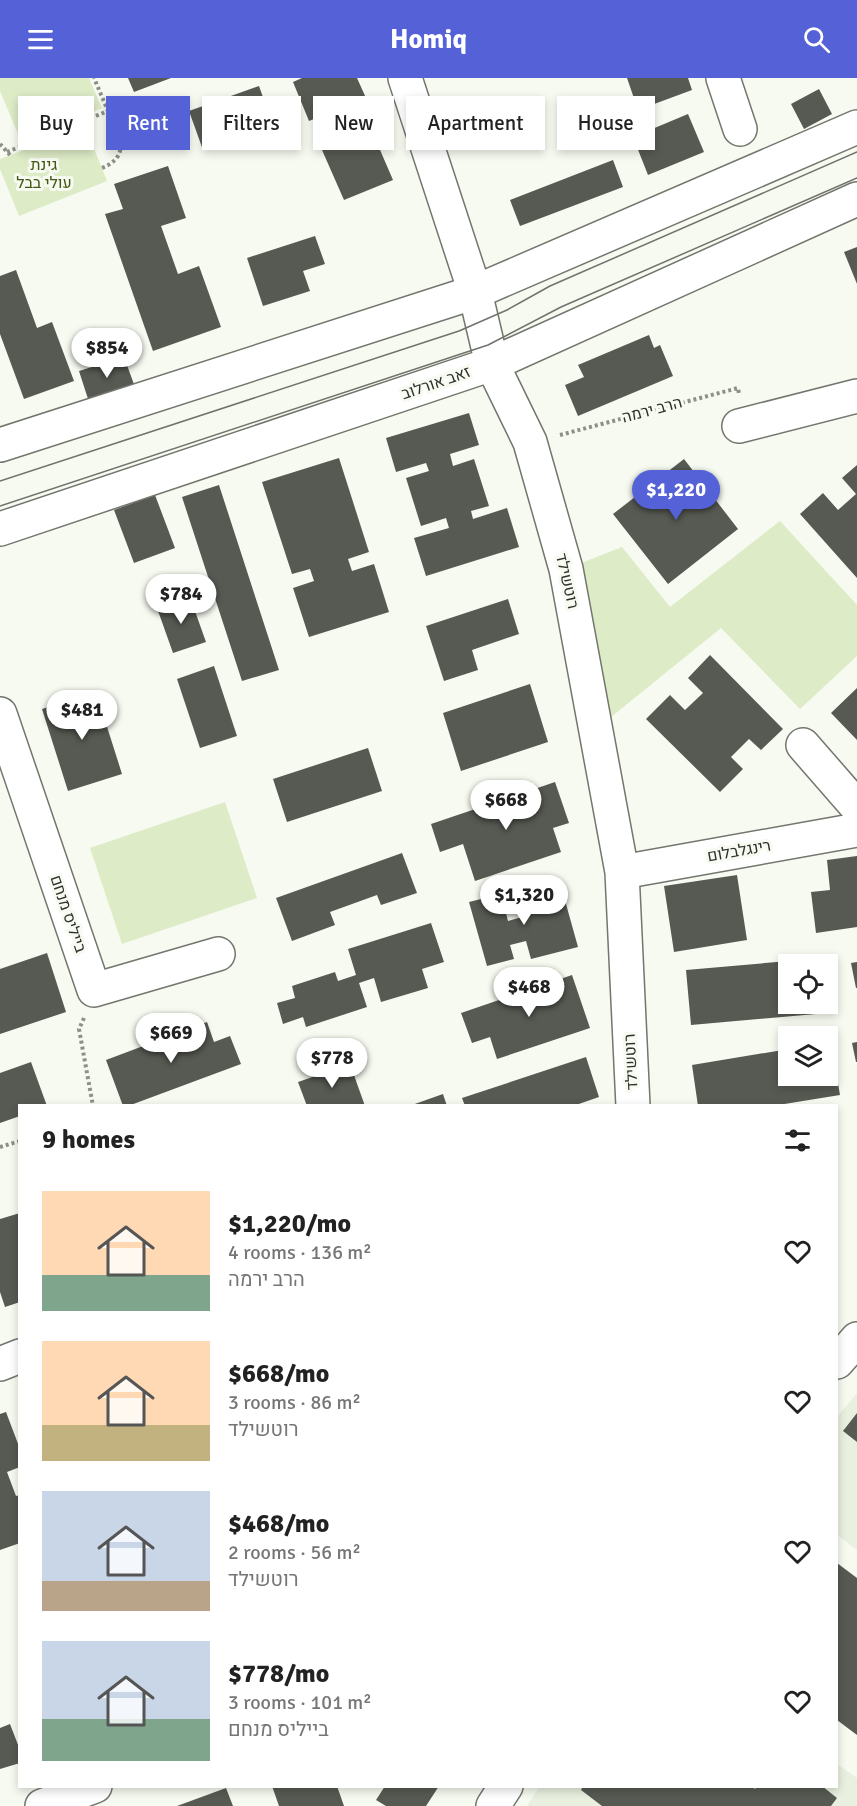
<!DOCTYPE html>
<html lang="en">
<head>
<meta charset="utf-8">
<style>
  :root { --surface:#fff; --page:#f2f2f2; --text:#222; --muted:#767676; --accent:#5561d7 }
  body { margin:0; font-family:Signika,Heebo,sans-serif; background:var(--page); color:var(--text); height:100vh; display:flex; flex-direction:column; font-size:22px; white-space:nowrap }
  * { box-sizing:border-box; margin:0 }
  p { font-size:20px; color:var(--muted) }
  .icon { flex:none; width:33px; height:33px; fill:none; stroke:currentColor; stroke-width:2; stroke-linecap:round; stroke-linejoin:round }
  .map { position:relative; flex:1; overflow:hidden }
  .sheet { position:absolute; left:18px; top:1026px; width:820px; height:684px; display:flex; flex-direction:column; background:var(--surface); border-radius:0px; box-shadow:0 3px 9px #0003 }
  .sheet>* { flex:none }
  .guide { position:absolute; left:18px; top:18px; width:822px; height:54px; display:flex; gap:12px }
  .controls { position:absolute; left:778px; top:876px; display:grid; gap:12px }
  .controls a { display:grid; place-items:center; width:60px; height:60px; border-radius:0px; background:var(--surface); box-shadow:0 3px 9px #0003; font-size:30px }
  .price { position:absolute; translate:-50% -51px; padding:0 14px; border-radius:21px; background:#fff; color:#222; font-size:20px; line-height:39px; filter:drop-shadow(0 2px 3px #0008) }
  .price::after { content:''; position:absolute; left:50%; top:36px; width:18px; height:14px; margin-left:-9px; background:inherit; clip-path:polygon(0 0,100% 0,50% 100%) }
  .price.active { background:var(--accent); color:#fff }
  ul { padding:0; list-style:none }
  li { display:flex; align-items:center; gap:18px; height:150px; padding:0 24px }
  li span { display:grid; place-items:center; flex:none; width:168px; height:120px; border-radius:0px; color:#555 }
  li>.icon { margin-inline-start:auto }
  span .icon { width:72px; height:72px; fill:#fffc; stroke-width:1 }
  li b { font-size:26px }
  h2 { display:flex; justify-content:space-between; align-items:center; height:72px; padding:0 24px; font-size:26px }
  .tag { padding:0 21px; border-radius:0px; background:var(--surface); box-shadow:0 3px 9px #0003; font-size:21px; line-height:54px }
  .tag.active { background:var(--accent); color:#fff }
  header { display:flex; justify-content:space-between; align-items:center; height:78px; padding:0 24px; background:var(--accent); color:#fff; font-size:27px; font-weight:700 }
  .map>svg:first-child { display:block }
</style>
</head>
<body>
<header><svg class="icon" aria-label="menu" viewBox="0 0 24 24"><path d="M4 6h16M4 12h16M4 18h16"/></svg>Homiq<svg class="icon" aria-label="search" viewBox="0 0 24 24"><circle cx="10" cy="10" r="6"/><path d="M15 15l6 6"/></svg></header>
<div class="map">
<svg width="857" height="1728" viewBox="0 0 857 1728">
  <rect width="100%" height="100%" fill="#f6faf0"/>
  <!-- built -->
  <path fill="#e9f0df" d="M857,1315V1472L837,1457V1339Z
    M837,1686L857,1700V1728H527L539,1709L837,1708Z"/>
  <!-- green -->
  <path fill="#ddebc6" d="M0,0H89L102,30L21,63L0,13Z
    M85,48L107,103L19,138L0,91V81Z
    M780,443L857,527V578L800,631L721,550L595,652L566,491L622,469L670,529Z
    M225,724L257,820L122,866L90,770Z"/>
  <!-- building -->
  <path fill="#565a52" d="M128,0H171L134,14Z
    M302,0H357L366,20L309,43L293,4Z
    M627,0H688L692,12L638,32Z
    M259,8L273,47L203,72L189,33Z
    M819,11L832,36L804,51L791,26Z
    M688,36L704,74L648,97L633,59Z
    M371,51L393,102L344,122L322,72Z
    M613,82L623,109L520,148L510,122Z
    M168,88L186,140L161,148L178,196L199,188L221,249L153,273L105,136L123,131L114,106Z
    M315,158L325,186L303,193L310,213L263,228L247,180Z
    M857,169V206L844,174Z
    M16,192L37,250L52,244L74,303L24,321L0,256V198Z
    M649,257L654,270L660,267L673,298L578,338L565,307L584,299L578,287Z
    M124,279L135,309L89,324L79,293Z
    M469,335L479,367L450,376L453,388L474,381L489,428L471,433L473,441L507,430L519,469L426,498L414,460L449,450L446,440L421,448L406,400L429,393L426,385L396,394L386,360Z
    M339,380L369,474L348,481L352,493L374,486L389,534L309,559L293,510L314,503L310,491L292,496L262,404Z
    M684,381L738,451L668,506L613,436Z
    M857,387V500L800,436L823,415L838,432L856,416L842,400Z
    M219,407L279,592L242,603L182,419Z
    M155,417L175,470L134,485L114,432Z
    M190,519L206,564L173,575L157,530Z
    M508,521L519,556L472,572L478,592L444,603L426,548Z
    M710,577L783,651L761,672L749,661L731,679L743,691L720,714L646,641L670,617L685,632L703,615L688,600Z
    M214,588L237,658L200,670L177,601Z
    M530,606L548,664L461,693L443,635Z
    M857,610V662L831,635Z
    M96,614L122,696L68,713L42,631Z
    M368,670L382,713L287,744L273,701Z
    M555,704L569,745L553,750L561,774L475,803L463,766L440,774L431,746Z
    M402,775L417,815L381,827L377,817L330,834L335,847L292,863L276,820Z
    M857,778V849L816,855L811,814L830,812L827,782Z
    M737,797L747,862L674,874L664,808Z
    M561,808L578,869L531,881L526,863L510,867L514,881L487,888L469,824L501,816L508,843L522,839L517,820Z
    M431,845L444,884L422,891L428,910L381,924L374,900L359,905L367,929L306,949L303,939L283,946L277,925L295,920L292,908L335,894L338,903L356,897L348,871Z
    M47,875L66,934L0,956V891Z
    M811,881L812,886H789V926H815L816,936L691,947L686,892Z
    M857,884V910H856L851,885Z
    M572,897L590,950L497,981L490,959L472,965L461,935Z
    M207,944L214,964L230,958L241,986L128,1028H123L106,982Z
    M831,964L840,1017L772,1028H698L692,987L789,971V998H828V965Z
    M857,964V984H856L852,965Z
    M586,979L599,1019L573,1028H465L462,1020Z
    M31,984L47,1028H20V1038L0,1045V995Z
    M350,986L365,1028H307L298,1004Z
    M443,1016L447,1028H413L412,1027Z
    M20,1135V1224L5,1229L0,1214V1141Z
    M6,1334L20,1371V1389L7,1394L16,1418L20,1417V1465L0,1472V1336Z
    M857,1335V1364L843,1353Z
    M837,1485L857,1500V1657L837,1642Z
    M10,1646L20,1672V1685L0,1691V1650Z
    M272,1708H337L344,1728H279Z
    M385,1708H439L426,1728H386L376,1722Z
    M583,1708H752L755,1711L757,1708H822L837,1720L831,1728H602L581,1712Z
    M226,1710L233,1728H177Z"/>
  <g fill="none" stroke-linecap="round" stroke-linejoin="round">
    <defs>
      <path id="minor" d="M405,0L475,214L492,286L530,364L566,491L622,794L633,1028
        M723,0L740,51
        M739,348L857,318
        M0,636L94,912L218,876
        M803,667L857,729
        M622,794L857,752
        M837,1284L857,1261
        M0,1286L20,1278
        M42,1728L95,1708
        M493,1728L506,1708"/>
      <path id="major" d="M0,367L475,214L857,49
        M0,451L492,286L857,121"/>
    </defs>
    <!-- minor casing -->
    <use href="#minor" stroke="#72766d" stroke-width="36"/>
    <!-- major casing -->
    <use href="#major" stroke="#72766d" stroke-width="36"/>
    <!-- path -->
    <path stroke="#8d8f88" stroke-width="4" stroke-dasharray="3 3" stroke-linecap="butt" d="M0,66L10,77
      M7,74L108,33L94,0
      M102,90C133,77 118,56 108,33
      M560,357L738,310L739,316
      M84,940L79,951L93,1028
      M0,1069L20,1063"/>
    <!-- minor -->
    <use href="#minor" stroke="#fff" stroke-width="33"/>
    <!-- major -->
    <use href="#major" stroke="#fff" stroke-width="33"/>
    <!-- tram -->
    <path stroke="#70726c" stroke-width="1.5" d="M0,403L459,253L507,232L550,208L857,74
      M0,428L488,267L561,229L857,100"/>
  </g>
  <g text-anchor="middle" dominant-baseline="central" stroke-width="6" stroke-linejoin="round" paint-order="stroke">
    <!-- park labels -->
    <g font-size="16" fill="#445717" stroke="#f6faf0">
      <text x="44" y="87">גינת<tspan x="44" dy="18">עולי בבל</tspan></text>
    </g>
    <!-- street labels -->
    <g font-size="16" fill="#2f302c" stroke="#f6faf0">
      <text transform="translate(436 305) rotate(-19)">זאב אורלוב</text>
      <text transform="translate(652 332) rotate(-15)">הרב ירמה</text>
      <text transform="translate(567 503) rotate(77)">רוטשילד</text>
      <text transform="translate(739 773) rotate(-10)">רינגלבלום</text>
      <text transform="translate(68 836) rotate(71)">בייליס מנחם</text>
      <text transform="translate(631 984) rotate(-93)">רוטשילד</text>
    </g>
  </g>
</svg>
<div class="controls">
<a><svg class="icon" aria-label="locate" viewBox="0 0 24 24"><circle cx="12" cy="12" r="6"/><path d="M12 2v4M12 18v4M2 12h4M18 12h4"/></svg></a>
<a><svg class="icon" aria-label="layers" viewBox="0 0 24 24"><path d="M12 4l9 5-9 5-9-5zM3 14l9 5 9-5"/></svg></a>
</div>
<b class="price" style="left:107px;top:301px">$854</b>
<b class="price active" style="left:676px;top:443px">$1,220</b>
<b class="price" style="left:181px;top:547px">$784</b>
<b class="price" style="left:82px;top:663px">$481</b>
<b class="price" style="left:506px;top:753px">$668</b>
<b class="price" style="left:524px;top:848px">$1,320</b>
<b class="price" style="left:529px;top:940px">$468</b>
<b class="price" style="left:171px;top:986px">$669</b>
<b class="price" style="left:332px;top:1011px">$778</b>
<div class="guide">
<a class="tag">Buy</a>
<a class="tag active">Rent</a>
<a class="tag">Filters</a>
<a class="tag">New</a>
<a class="tag">Apartment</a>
<a class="tag">House</a>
</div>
<section class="sheet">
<h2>9 homes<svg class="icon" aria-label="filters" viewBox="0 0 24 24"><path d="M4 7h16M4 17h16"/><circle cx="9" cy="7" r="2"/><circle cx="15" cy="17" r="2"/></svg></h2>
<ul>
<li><span style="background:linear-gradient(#ffd9b3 70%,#7fa58c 0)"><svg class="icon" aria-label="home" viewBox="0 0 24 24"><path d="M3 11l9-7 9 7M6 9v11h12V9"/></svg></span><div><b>$1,220/mo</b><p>4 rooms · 136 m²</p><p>הרב ירמה</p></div><svg class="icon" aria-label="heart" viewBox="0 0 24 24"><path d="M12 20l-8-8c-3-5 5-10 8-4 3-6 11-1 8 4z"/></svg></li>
<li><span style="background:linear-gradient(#ffd9b3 70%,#c2b280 0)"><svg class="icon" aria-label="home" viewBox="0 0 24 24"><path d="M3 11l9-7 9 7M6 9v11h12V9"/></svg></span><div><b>$668/mo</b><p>3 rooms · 86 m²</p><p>רוטשילד</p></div><svg class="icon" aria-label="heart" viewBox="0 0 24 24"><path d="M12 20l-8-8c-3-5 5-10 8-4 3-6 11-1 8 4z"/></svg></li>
<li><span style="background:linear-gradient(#c9d6e8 75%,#b9a48a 0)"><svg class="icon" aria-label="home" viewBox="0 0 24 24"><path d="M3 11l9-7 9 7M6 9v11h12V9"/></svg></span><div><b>$468/mo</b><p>2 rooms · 56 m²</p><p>רוטשילד</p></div><svg class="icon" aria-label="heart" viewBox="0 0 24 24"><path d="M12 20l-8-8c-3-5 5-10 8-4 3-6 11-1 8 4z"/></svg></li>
<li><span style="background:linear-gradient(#c9d6e8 65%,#7fa58c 0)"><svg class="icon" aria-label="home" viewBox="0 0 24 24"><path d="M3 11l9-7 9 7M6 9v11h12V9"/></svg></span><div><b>$778/mo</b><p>3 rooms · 101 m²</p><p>בייליס מנחם</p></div><svg class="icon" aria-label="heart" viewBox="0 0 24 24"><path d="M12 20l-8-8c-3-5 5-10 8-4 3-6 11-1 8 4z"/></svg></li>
</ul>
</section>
</div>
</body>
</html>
